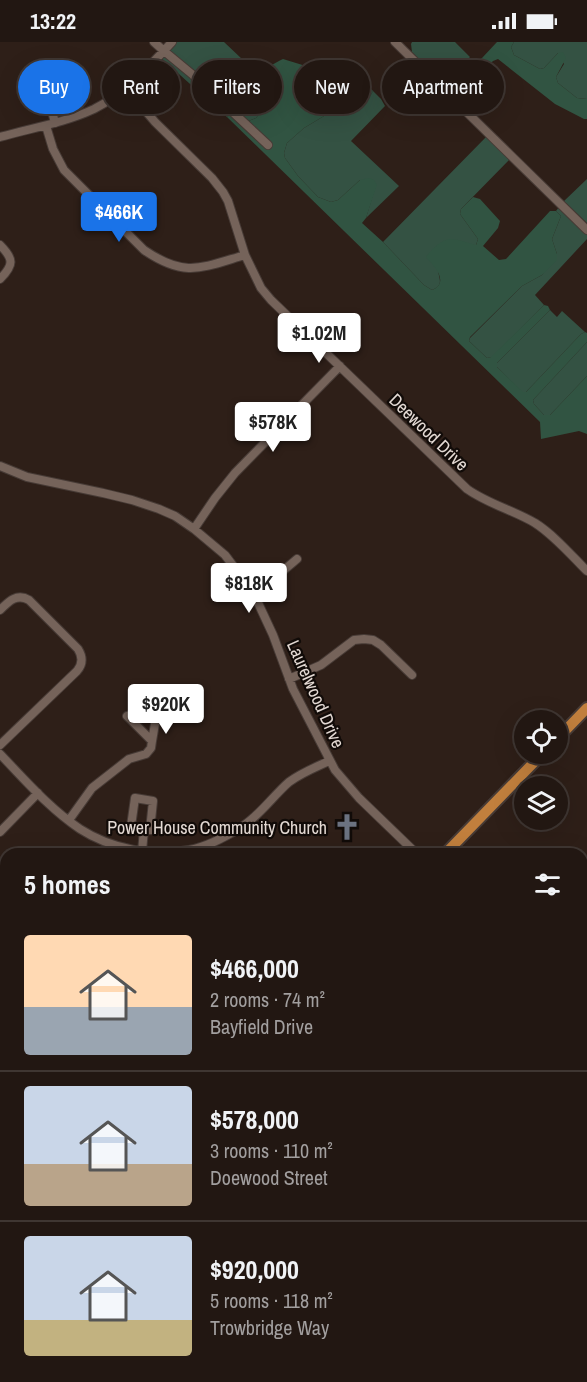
<!DOCTYPE html>
<html lang="en">
<head>
<meta charset="utf-8">
<style>
  :root { --surface:#221712; --page:#2e2420; --text:#f1f3f6; --muted:#a29f9f; --line:#3f3632; --accent:#1a73e8 }
  body { margin:0; font-family:"Archivo Narrow",sans-serif; background:var(--page); color:var(--text); height:100vh; display:flex; flex-direction:column; font-size:22px; white-space:nowrap }
  * { box-sizing:border-box; margin:0 }
  p { font-size:20px; color:var(--muted) }
  .icon { flex:none; width:33px; height:33px; fill:none; stroke:currentColor; stroke-width:2; stroke-linecap:round; stroke-linejoin:round }
  .map { position:relative; flex:1; overflow:hidden }
  .details { position:absolute; left:0px; top:806px; width:588px; height:536px; display:flex; flex-direction:column; background:var(--surface); border-radius:18px 18px 0 0; box-shadow:0 6px 24px #0002,0 0 0 2px var(--line) }
  .details>* { flex:none }
  .banner { position:absolute; left:18px; top:18px; width:552px; height:54px; display:flex; gap:12px }
  .tools { position:absolute; left:514px; top:668px; display:grid; gap:12px }
  .tools a { display:grid; place-items:center; width:54px; height:54px; border-radius:50%; background:var(--surface); box-shadow:0 6px 24px #0002,0 0 0 2px var(--line); font-size:30px }
  .price { position:absolute; translate:-50% -51px; padding:0 14px; border-radius:6px; background:#fff; color:#222; font-size:20px; line-height:39px; filter:drop-shadow(0 2px 3px #0008) }
  .price::after { content:''; position:absolute; left:50%; top:36px; width:18px; height:14px; margin-left:-9px; background:inherit; clip-path:polygon(0 0,100% 0,50% 100%) }
  .price.on { background:var(--accent); color:#fff }
  ul { padding:0; list-style:none }
  li { display:flex; align-items:center; gap:18px; height:150px; padding:0 24px }
  li+li { border-top:2px solid var(--line) }
  li span { display:grid; place-items:center; flex:none; width:168px; height:120px; border-radius:6px; color:#555 }
  li>.icon { margin-inline-start:auto }
  span .icon { width:72px; height:72px; fill:#fffc; stroke-width:1 }
  li b { font-size:26px }
  h2 { display:flex; justify-content:space-between; align-items:center; height:72px; padding:0 24px; font-size:26px }
  .pill { padding:0 21px; border-radius:27px; background:var(--surface); box-shadow:0 6px 24px #0002,0 0 0 2px var(--line); font-size:21px; line-height:54px }
  .pill.on { background:var(--accent); color:#fff }
  .status { display:flex; justify-content:space-between; align-items:center; height:42px; padding:0 30px; background:var(--surface); direction:ltr }
  .status svg { height:16px; fill:currentColor }
  .map>svg:first-child { display:block }
</style>
</head>
<body>
<div class="status"><b>13:22</b><svg viewBox="0 0 49 12"><path d="M0 12V9h3v3zM5 12V6h3v6zM10 12V3h3v9zM15 12V0h3v12zM26 1h20v11H26zM47 4h2v5h-2z"/></svg></div>
<div class="map">
<svg width="587" height="1340" viewBox="0 0 587 1340">
  <rect width="100%" height="100%" fill="#2e1f18"/>
  <!-- green -->
  <path fill="#345243" d="M177,0H224L259,33L250,46L260,71L256,76L246,80L230,73L227,75L161,16Z
    M412,0H455L470,15L447,39L443,41L412,10L411,2Z
    M514,0H587V57L577,56L558,41L556,35L564,22L558,11L544,26L540,27L514,13L511,5Z
    M373,49L381,57L385,64L351,99L399,144L366,176L376,143L360,138L338,158L331,160L318,155L298,134L285,116L284,111L287,101L304,86L334,68L368,58Z
    M487,94L510,117L461,167L460,172L478,197L476,203L438,229C440,239 443,243 432,248L424,243L383,200Z
    M587,137V181L564,159Z
    M559,165L587,192V197L535,253L544,263L492,315L487,316L469,299L470,296L522,244L542,233L557,212L552,197L561,174L556,169Z
    M550,268L557,275L562,269L585,290L581,292L526,350L523,351L497,325V321Z
    M587,300V334L550,373H544L534,362L533,358Z
    M280,1335H401L406,1340H276Z"/>
  <!-- forest -->
  <path fill="#315442" d="M497,0H514L511,5L514,13L540,27L544,26L558,11L563,10L566,16L556,35L558,41L577,56L587,57V77H584L555,62L498,17L493,19L459,52L452,50L449,43L468,24L482,16Z
    M283,17L309,25L324,23L334,18L346,20L373,49L368,58L334,68L304,86L287,101L284,111L285,116L298,134L318,155L331,160L338,158L360,138L369,136L374,138L377,143L366,176L362,181L383,200L424,243L432,248C450,240 434,224 426,215C431,208 441,198 450,197C458,197 468,201 476,203L478,197L460,172L461,167L473,155L480,157L500,179L498,186L483,204L499,218L506,217L550,169H556L561,174L552,197L557,212V218L542,233L522,244L470,295L469,299L487,316L491,315L544,263L548,264L550,268L497,321V325L523,350H526L581,292L585,290L587,291V300L533,358L534,362L544,373H550L587,334V392L579,389L541,397L540,380L227,75L230,73L246,80L256,76L260,71C257,65 253,59 251,54C246,38 272,22 283,17Z"/>
  <g fill="none" stroke-linecap="round" stroke-linejoin="round">
    <defs>
      <path id="minor" d="M154,0L164,9L193,33L268,103
        M395,0L587,188
        M44,37L55,81
        M126,46L155,80L212,136L223,150L228,159L245,213L261,246L271,258L467,447C488,462 513,468 535,481C554,493 571,513 587,529
        M46,84L53,107L64,128L144,208C185,236 201,226 245,213
        M0,95C31,86 64,81 94,67C124,52 150,24 172,0
        M0,203C14,217 14,223 0,237
        M0,424L27,435L103,451L132,458L159,467L175,474L194,487L225,513L253,550L273,593L293,647L335,728L359,756L417,812
        M194,487L215,456L235,431L340,324
        M253,550L271,539L297,517
        M0,568C9,559 17,551 29,558L78,607C83,615 83,622 77,629L0,703
        M289,637L321,623L354,598L364,597L373,598L381,603L412,633
        M150,669L156,676L152,699L127,674Z
        M0,712C25,738 50,767 80,787C111,807 153,815 189,808C208,805 227,794 243,784C261,772 273,754 289,740C301,731 316,725 329,719
        M135,756L153,759L150,788L131,784Z
        M69,778L92,746L129,717L146,712L151,706L152,699
        M0,790L38,751
        M142,810L144,787
        M582,857L587,852
        M582,971L587,975
        M582,998L587,993
        M582,1253L587,1258
        M491,1335L496,1340"/>
      <path id="major" d="M558,696L587,666
        M445,812L543,711
        M0,1268L6,1262"/>
    </defs>
    <!-- minor casing -->
    <use href="#minor" stroke="#473b36" stroke-width="10"/>
    <!-- major casing -->
    <use href="#major" stroke="#473b36" stroke-width="14"/>
    <!-- minor -->
    <use href="#minor" stroke="#75635a" stroke-width="8"/>
    <!-- major -->
    <use href="#major" stroke="#c17f3d" stroke-width="10"/>
  </g>
  <!-- icons -->
  <defs>
    <symbol id="church-bare" viewBox="-9 -9 18 18"><path d="M-1.2-6h2.4v3.5h3.3v2.4h-3.3V6h-2.4V-.1h-3.3v-2.4h3.3Z" fill="#6b7280" stroke="#110b08" stroke-width="2.5" paint-order="stroke"/></symbol>
  </defs>
  <g fill-rule="evenodd">
    <use href="#church-bare" x="328" y="766" width="38" height="38"/>
  </g>
  <g text-anchor="middle" dominant-baseline="central" stroke-width="4.5" stroke-linejoin="round" paint-order="stroke">
    <!-- street labels -->
    <g font-size="18" fill="#e4dad4" stroke="#110b08">
      <text transform="translate(429 390) rotate(44)">Deewood Drive</text>
      <text transform="translate(316 652) rotate(66)">Laurelwood Drive</text>
    </g>
    <!-- poi labels -->
    <g font-size="18" fill="#e4dad4" stroke="#110b08" text-anchor="end">
      <text x="327" y="785">Power House Community Church</text>
    </g>
  </g>
</svg>
<div class="tools">
<a><svg class="icon" aria-label="locate" viewBox="0 0 24 24"><circle cx="12" cy="12" r="6"/><path d="M12 2v4M12 18v4M2 12h4M18 12h4"/></svg></a>
<a><svg class="icon" aria-label="layers" viewBox="0 0 24 24"><path d="M12 4l9 5-9 5-9-5zM3 14l9 5 9-5"/></svg></a>
</div>
<b class="price on" style="left:119px;top:201px">$466K</b>
<b class="price" style="left:319px;top:322px">$1.02M</b>
<b class="price" style="left:273px;top:411px">$578K</b>
<b class="price" style="left:249px;top:572px">$818K</b>
<b class="price" style="left:166px;top:693px">$920K</b>
<div class="banner">
<a class="pill on">Buy</a>
<a class="pill">Rent</a>
<a class="pill">Filters</a>
<a class="pill">New</a>
<a class="pill">Apartment</a>
</div>
<section class="details">
<h2>5 homes<svg class="icon" aria-label="filters" viewBox="0 0 24 24"><path d="M4 7h16M4 17h16"/><circle cx="9" cy="7" r="2"/><circle cx="15" cy="17" r="2"/></svg></h2>
<ul>
<li><span style="background:linear-gradient(#ffd9b3 60%,#9aa5b1 0)"><svg class="icon" aria-label="home" viewBox="0 0 24 24"><path d="M3 11l9-7 9 7M6 9v11h12V9"/></svg></span><div><b>$466,000</b><p>2 rooms · 74 m²</p><p>Bayfield Drive</p></div></li>
<li><span style="background:linear-gradient(#c9d6e8 65%,#b9a48a 0)"><svg class="icon" aria-label="home" viewBox="0 0 24 24"><path d="M3 11l9-7 9 7M6 9v11h12V9"/></svg></span><div><b>$578,000</b><p>3 rooms · 110 m²</p><p>Doewood Street</p></div></li>
<li><span style="background:linear-gradient(#c9d6e8 70%,#c2b280 0)"><svg class="icon" aria-label="home" viewBox="0 0 24 24"><path d="M3 11l9-7 9 7M6 9v11h12V9"/></svg></span><div><b>$920,000</b><p>5 rooms · 118 m²</p><p>Trowbridge Way</p></div></li>
</ul>
</section>
</div>
</body>
</html>
